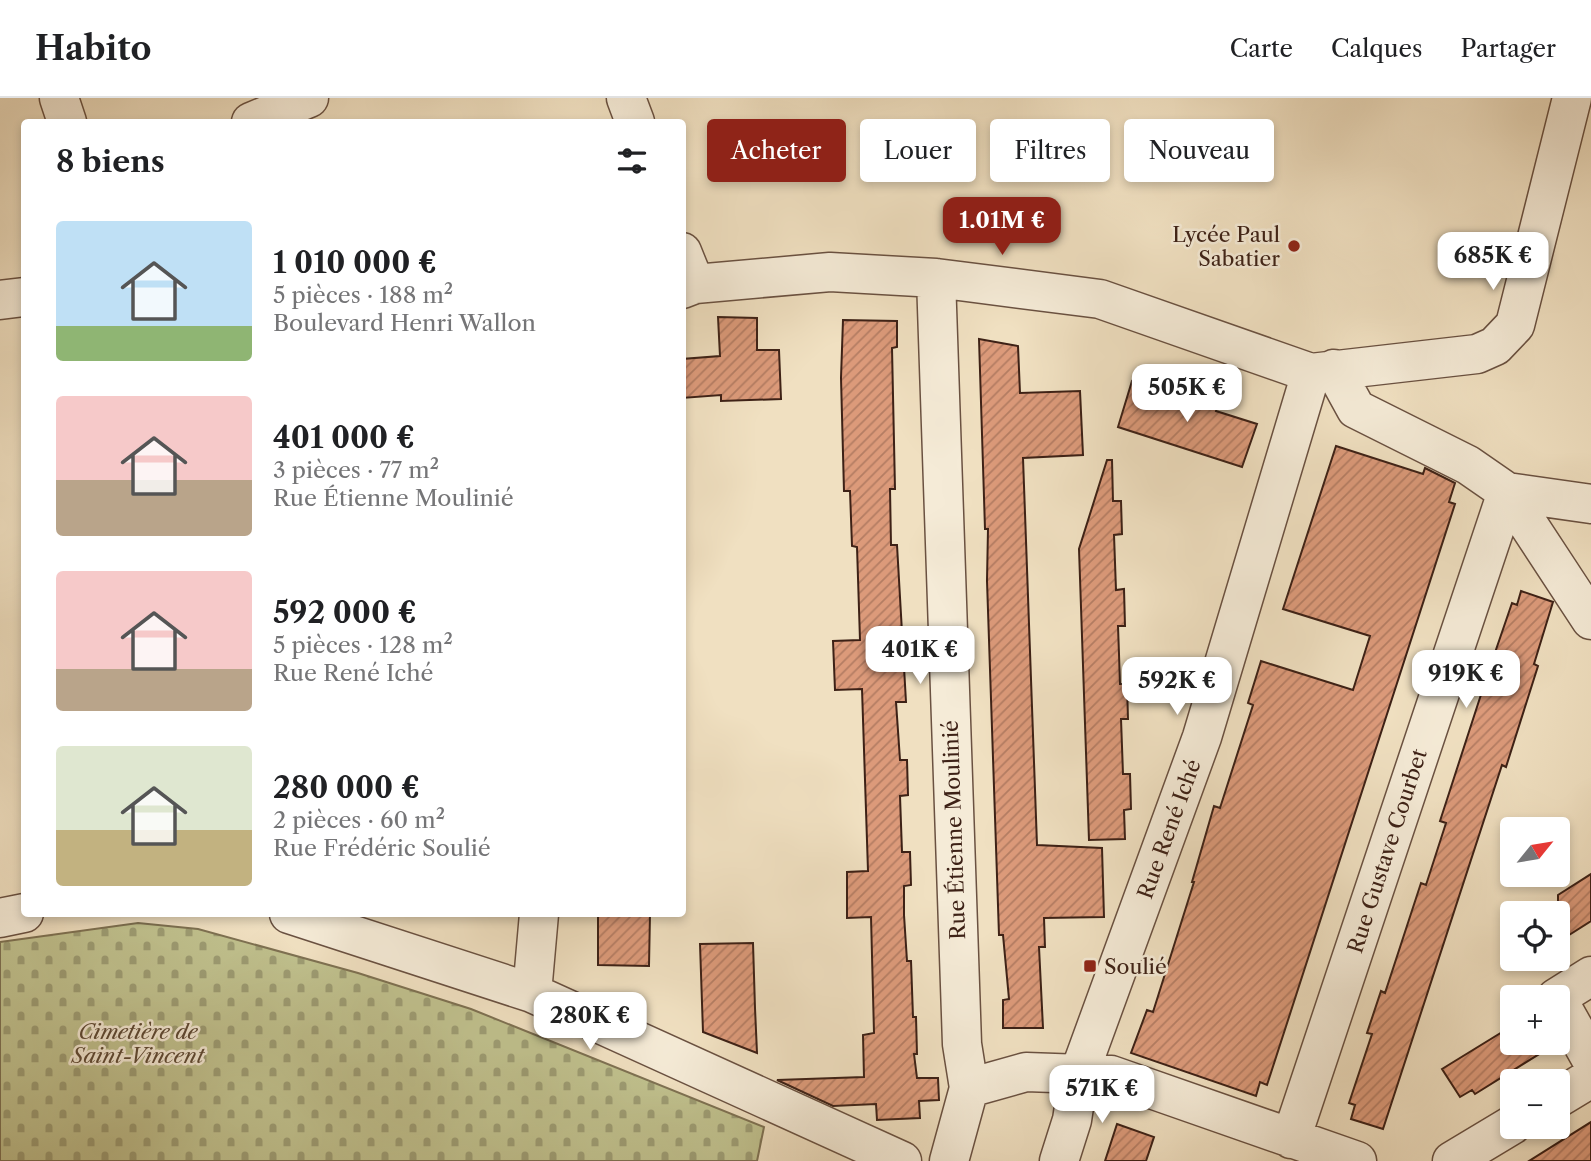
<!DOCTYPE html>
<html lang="fr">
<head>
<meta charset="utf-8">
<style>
  :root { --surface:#fff; --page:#f6f6f6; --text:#202124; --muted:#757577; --line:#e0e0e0; --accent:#8f2418 }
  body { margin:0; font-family:"Libre Caslon Text",serif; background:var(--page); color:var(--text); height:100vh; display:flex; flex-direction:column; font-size:26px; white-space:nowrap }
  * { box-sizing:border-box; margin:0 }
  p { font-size:23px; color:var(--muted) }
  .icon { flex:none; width:38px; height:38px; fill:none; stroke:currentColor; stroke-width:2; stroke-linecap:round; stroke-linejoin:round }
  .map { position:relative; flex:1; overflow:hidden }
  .drawer { position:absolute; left:21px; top:21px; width:665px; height:798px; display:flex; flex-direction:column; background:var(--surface); border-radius:7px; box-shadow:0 4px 10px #0003 }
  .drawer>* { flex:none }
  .top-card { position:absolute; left:707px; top:21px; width:665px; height:63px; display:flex; gap:14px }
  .needle { width:46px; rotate:60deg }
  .controls { position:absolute; left:1500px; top:719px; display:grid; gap:14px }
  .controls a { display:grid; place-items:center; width:70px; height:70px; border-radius:7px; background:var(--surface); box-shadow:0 4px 10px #0003; font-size:35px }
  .price { position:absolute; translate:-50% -60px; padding:0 16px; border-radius:14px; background:#fff; color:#222; font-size:23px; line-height:46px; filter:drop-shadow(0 2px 4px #0008) }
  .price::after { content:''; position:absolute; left:50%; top:42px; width:21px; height:16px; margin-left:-10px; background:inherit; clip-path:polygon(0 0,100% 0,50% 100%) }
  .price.active { background:var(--accent); color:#fff }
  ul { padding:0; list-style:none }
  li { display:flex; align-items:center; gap:21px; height:175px; padding:0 35px }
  li span { display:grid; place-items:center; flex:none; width:196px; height:140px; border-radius:7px; color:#555 }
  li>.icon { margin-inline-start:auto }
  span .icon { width:84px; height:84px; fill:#fffc; stroke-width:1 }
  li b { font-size:30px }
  h2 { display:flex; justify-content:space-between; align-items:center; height:84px; padding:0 35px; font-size:30px }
  .tag { padding:0 24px; border-radius:7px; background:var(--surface); box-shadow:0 4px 10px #0003; font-size:24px; line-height:63px }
  .tag.active { background:var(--accent); color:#fff }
  header { display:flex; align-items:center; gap:42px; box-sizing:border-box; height:98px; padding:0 35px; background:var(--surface); border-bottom:2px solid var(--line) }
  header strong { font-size:33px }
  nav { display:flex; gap:38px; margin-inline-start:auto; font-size:24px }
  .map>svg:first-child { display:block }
</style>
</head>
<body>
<header>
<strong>Habito</strong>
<nav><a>Carte</a><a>Calques</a><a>Partager</a></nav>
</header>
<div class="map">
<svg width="1591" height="1063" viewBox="0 0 1591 1063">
  <defs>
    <pattern id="cemetery-stones" width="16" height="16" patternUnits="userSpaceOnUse" patternTransform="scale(1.75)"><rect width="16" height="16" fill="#c0c18e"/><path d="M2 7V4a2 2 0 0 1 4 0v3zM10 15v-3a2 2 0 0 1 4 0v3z" fill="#9d9c73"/></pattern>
    <pattern id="building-hatch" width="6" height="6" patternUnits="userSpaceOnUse" patternTransform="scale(1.75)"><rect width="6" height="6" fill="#dc9a7a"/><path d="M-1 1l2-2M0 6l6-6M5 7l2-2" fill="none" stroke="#b47d63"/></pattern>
  </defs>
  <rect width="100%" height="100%" fill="#f0e0c1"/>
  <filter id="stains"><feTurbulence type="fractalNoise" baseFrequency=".00286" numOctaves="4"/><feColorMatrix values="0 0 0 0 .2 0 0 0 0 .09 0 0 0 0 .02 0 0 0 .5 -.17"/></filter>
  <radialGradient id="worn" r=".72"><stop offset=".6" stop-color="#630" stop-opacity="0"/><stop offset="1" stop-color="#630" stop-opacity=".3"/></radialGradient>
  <!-- cemetery -->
  <path fill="url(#cemetery-stones)" stroke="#7e7152" stroke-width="2" d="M138,825L198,831L358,875L471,911L764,1029L757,1063H0V844Z"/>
  <!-- building -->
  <path fill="url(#building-hatch)" stroke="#3d2116" stroke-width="2" d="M718,219L757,220V252H779L781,301L721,303V297L682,300V261L720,258Z
    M843,222L897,223V249L892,250L895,391H890L891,447H897L906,604H896L900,662H907L908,697L900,698L902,754H910L911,787L904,788V817L907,863H911L913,919H916L917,956H914L917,980H938L939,1002L919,1003L920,1020L877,1022L876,1006L833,1008L777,982L864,979L863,937L874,935L871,819L847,820V774L868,773L862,591L835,592L833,543L860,542L857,449L852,448L850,393H844L841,280Z
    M979,241L1018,248L1020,295L1080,293L1083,357L1023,360L1037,747L1102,750L1104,819L1044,820L1045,849H1039L1043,930H1003V902L1009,901L1003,837H999L987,483L988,431H985Z
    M1132,283L1217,310L1216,313L1257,326L1242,369L1118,329Z
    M1336,348L1423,376L1425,370L1455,385L1449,404L1455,406L1267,987L1260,984L1256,998L1131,955L1147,912L1153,914L1194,784H1192L1214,708L1220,710L1253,607L1248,605L1261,563L1353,592L1370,538L1283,511Z
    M1107,362H1112L1113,403H1121L1122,436L1114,437L1116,492L1124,491L1125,528H1118L1119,556L1120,586H1127L1128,621H1121L1123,676H1130L1131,711L1124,712L1125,741L1089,742L1079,451Z
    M1521,493L1553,504L1534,566L1538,568L1506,669L1502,667L1383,1031L1351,1021L1355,1007L1349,1005L1372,936L1367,935L1381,893L1385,895L1421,785L1426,787L1446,725L1440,723L1488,575L1512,505L1517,507Z
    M1591,776V823L1558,844V797Z
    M598,816H650L649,868L598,867Z
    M753,845L755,910L757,955L703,934L700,846Z
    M1512,928V945H1557L1475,996L1472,992L1460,999L1442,971Z
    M1591,1024V1063H1529Z
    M1117,1026L1154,1039L1146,1063H1105Z"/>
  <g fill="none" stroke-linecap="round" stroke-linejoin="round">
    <defs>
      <path id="minor" d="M59,0L67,24
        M626,0L635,24
        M251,24L309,0
        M682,154L695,186
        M936,180L962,946L969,990
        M682,191L695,186L830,174L936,180L1100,201L1311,275L1477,256L1495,248L1515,227L1572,0
        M0,202L24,199
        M1507,394L1591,522
        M1507,394L1591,406
        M289,816L532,895L902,1063
        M0,820L24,815
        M532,895L539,816
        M1556,900L1591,878
        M1558,902L1591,961
        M1558,1000L1591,980
        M1291,1041L1507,394L1468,367L1356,311L1334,271
        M949,1063L969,990L1026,974L1111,977L1357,1063
        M1059,1063L1072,1022L1079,976L1202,639L1311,275
        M1452,1063L1512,1027"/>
    </defs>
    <!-- minor casing -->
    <use href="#minor" stroke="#6a5141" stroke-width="41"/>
    <!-- minor -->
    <use href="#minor" stroke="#f5ebd7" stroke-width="38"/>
  </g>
  <!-- markers -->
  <g fill="#8f2418" stroke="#f5ebd7" stroke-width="2.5">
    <circle cx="1294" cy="148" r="7"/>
    <rect x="1083" y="861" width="14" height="14" rx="3.5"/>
  </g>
  <g text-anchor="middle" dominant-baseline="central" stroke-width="5" stroke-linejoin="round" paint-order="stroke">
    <!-- poi labels -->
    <g font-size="21" fill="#3d2116" stroke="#f5ebd7" text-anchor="end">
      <text x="1280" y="136">Lycée Paul<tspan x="1280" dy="24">Sabatier</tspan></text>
      <text x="1104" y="868" text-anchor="start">Soulié</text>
    </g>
    <!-- street labels -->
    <g font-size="21" fill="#3d2116" stroke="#f5ebd7">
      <text transform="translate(1169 731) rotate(-70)">Rue René Iché</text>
      <text transform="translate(954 732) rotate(-92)">Rue Étienne Moulinié</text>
      <text transform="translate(1387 753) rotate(-72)">Rue Gustave Courbet</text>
    </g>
    <!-- park labels -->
    <g font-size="21" font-style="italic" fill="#5e4934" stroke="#f5ebd7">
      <text x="138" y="933">Cimetière de<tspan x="138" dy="24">Saint-Vincent</tspan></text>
    </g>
  </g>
  <rect width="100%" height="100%" filter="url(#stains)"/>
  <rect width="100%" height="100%" fill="url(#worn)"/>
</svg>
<div class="controls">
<a><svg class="needle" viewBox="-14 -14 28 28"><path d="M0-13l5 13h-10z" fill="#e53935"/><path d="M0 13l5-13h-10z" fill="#757577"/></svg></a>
<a><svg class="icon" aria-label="locate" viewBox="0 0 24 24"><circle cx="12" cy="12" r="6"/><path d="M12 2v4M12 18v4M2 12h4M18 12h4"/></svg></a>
<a>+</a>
<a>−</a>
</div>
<b class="price active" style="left:1002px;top:159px">1.01M €</b>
<b class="price" style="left:1493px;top:194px">685K €</b>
<b class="price" style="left:1187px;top:326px">505K €</b>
<b class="price" style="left:920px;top:588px">401K €</b>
<b class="price" style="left:1466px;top:612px">919K €</b>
<b class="price" style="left:1177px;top:619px">592K €</b>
<b class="price" style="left:590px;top:954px">280K €</b>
<b class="price" style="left:1102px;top:1027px">571K €</b>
<div class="top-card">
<a class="tag active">Acheter</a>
<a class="tag">Louer</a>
<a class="tag">Filtres</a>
<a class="tag">Nouveau</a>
</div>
<section class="drawer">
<h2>8 biens<svg class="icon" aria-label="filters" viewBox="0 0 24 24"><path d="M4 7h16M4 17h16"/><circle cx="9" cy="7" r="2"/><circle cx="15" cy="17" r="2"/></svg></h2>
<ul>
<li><span style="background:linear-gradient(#bfe0f5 75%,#8fb573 0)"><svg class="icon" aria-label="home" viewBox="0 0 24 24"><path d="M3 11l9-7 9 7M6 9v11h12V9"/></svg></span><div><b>1 010 000 €</b><p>5 pièces · 188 m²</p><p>Boulevard Henri Wallon</p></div></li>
<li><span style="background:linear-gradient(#f6c9c9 60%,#b9a48a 0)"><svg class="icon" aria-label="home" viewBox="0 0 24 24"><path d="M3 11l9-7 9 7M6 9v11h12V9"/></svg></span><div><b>401 000 €</b><p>3 pièces · 77 m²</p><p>Rue Étienne Moulinié</p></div></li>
<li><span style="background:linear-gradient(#f6c9c9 70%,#b9a48a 0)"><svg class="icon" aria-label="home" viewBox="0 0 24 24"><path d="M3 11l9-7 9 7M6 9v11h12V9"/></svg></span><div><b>592 000 €</b><p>5 pièces · 128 m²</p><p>Rue René Iché</p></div></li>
<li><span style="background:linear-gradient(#dfe7d0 60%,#c2b280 0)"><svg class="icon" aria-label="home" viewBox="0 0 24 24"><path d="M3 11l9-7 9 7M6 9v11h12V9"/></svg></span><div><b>280 000 €</b><p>2 pièces · 60 m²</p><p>Rue Frédéric Soulié</p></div></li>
</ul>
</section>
</div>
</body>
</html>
